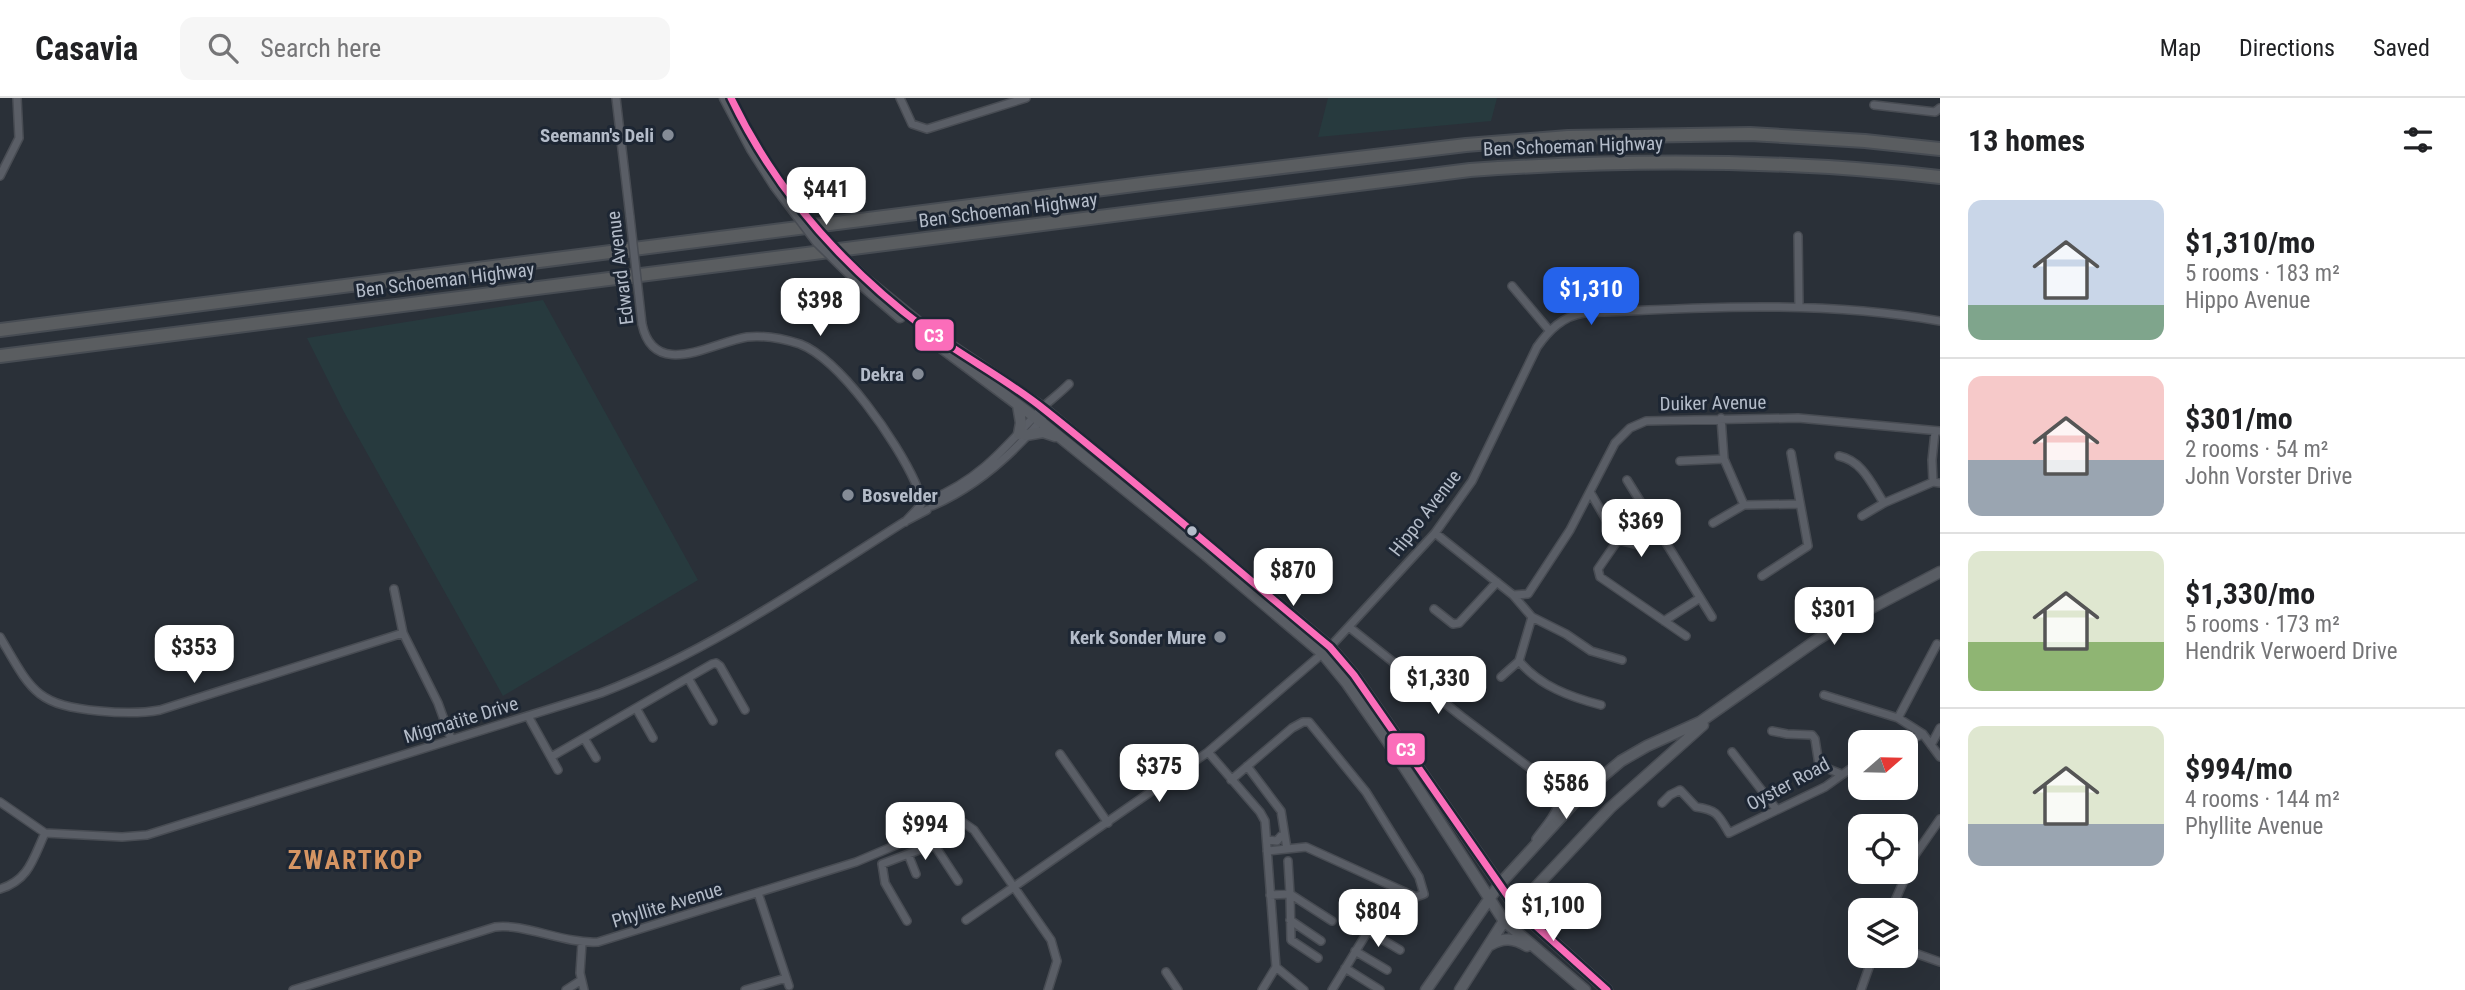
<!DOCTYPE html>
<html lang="en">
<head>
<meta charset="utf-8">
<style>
  :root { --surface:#fff; --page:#f6f6f6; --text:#202124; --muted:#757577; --line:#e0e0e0; --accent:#2563eb }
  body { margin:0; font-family:"Roboto Condensed",sans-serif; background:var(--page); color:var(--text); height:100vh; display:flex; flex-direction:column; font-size:26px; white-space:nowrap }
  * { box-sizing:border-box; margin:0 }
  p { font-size:23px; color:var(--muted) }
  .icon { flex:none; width:38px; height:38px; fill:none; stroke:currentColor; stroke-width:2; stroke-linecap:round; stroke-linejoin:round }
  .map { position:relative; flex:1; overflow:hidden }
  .sheet { display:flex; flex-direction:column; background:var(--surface); width:525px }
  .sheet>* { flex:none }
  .needle { width:46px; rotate:70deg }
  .tools { position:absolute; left:1848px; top:632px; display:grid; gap:14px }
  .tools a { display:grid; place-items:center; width:70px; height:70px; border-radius:14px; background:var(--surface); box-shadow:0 7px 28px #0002; font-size:35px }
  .price { position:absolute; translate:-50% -60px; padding:0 16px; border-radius:14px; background:#fff; color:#222; font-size:23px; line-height:46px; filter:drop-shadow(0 2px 4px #0008) }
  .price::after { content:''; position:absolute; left:50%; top:42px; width:21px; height:16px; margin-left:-10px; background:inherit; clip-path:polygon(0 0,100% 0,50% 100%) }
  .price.selected { background:var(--accent); color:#fff }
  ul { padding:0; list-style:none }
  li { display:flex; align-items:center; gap:21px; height:175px; padding:0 28px }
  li+li { border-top:2px solid var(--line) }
  li span { display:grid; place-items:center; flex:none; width:196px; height:140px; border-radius:14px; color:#555 }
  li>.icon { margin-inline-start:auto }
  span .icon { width:84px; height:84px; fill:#fffc; stroke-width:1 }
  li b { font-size:30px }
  h2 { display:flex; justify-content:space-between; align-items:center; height:84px; padding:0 28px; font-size:30px }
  header { display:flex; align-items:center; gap:42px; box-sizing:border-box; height:98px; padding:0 35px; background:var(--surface); border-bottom:2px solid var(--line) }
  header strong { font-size:33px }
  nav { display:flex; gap:38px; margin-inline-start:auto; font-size:24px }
  .search { width:490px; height:63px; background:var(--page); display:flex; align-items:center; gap:18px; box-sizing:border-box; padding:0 24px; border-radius:14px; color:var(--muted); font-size:26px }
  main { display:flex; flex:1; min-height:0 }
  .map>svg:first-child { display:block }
</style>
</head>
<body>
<header>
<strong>Casavia</strong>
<div class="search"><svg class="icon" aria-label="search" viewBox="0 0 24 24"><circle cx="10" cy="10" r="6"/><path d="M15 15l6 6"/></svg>Search here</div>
<nav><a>Map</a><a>Directions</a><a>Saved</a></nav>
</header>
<main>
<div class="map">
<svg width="1940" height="892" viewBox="0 0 1940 892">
  <rect width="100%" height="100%" fill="#2a3038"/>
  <!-- green -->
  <path fill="#273a3e" d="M1328,0H1497L1491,23L1318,39Z
    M543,202L698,482L503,598L344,314L307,240Z"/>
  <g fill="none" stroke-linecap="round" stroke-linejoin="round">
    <defs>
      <path id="street" d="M616,0L630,119
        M900,0L912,26L927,31L1026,0
        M1874,7L1935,14L1940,10
        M0,78L19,40L17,0
        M1798,138L1799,208
        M1512,188L1549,232
        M642,226C654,283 713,244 747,239C764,237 784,241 800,246C841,262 897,344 915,384C918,390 919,398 921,405
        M1721,320L1724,361L1744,407
        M1839,358C1863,363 1872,387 1884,405
        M1680,363L1724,361
        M1627,382L1712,519
        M1933,384L1932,362L1935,334
        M1590,394L1618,442L1598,471L1600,479L1686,538
        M930,402C983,380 1006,348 1044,308C1052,301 1061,294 1069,286
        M932,408C976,389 1012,357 1043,320
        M1862,418L1884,405L1933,384L1940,385
        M905,424L921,407
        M1713,425L1744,407L1800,406
        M1435,435L1513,497L1528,496L1570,432L1615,345L1630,330L1646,323L1798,320L1940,333
        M1618,442L1638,447L1661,436
        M1762,478L1808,448L1791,355
        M394,491L403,535L438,605L451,641
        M1513,497L1532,519L1566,536L1591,553L1622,562
        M1434,511L1453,526L1459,525L1497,484
        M1664,523L1700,500
        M1349,529L1461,618L1554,688C1568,707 1547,725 1536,741
        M0,539C31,592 35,607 99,613C119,615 139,616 160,612L403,535
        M1519,563C1540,588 1570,599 1601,607
        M1501,579L1519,563L1532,519
        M688,580L713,623
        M1824,597L1898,620L1923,636L1940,659
        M636,610L653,640
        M528,618L558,672
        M1898,620L1937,546
        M1772,633L1787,636L1812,637L1815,641L1819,667L1841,676
        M584,640L596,660
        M1905,644L1923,636
        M1931,647L1940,630
        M1208,654L1260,714L1265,723L1276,869L1262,892
        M1732,654L1777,712
        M1060,656L1108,725
        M551,659L712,566L716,565L720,568L745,612
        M1247,668L1281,713L1287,751
        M1231,682L1292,630L1303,624H1309L1366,694L1419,779L1424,796L1416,799L1306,749L1267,753
        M1554,685L1573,692L1586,690
        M0,704L45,735L122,739L147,737L601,595C710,553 806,486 904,424L927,412
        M1662,705L1670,697L1680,692L1696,709C1717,712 1718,716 1729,735L1825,689L1860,664
        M1267,742L1277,743L1281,738H1285
        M908,756L916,776
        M1288,763L1290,796L1332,823
        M0,791C29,782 33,761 45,735
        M758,795L789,888
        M1270,797L1290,796L1291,842L1318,860
        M1891,812L1915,757L1940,721
        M966,822L1208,654L1330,549L1435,435L1472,383L1537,249C1549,232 1563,218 1584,215C1704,209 1822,202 1940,223
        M1290,822L1321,843
        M907,823L885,785L882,766L932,747L937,751L958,783
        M582,845L580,875L584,892
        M1906,852L1940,864
        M1355,853L1387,872
        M1276,869L1304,892
        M1345,870L1380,892
        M1166,874L1178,892
        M293,892L495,829C524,825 564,846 598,844L856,764L953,723H961L974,732L1051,842L1057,863L1048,892
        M566,892L580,883
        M745,892L786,880
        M1332,892L1368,833L1400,852
        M1861,892L1873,858"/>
      <path id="secondary" d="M725,0L752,51L775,87
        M864,180L929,233L1043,310L1330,549L1354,577L1516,810L1607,892
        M860,185L900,219
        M934,244L1040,323L1206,457L1323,556L1346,584L1388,644L1504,823L1585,892
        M1018,307L1021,325L1019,336
        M1026,337L1043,334L1055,338
        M1490,847C1503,839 1514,840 1527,848
        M1426,892L1499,787L1583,695L1621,663L1647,648L1700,624L1818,541L1854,519L1940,474
        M1460,892L1504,823L1610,710L1703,627"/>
      <path id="highway" d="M0,232L1150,85L1466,47L1568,39L1750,36L1865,43L1940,51
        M0,258L1470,72C1627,61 1784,61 1940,79"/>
    </defs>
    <!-- street casing -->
    <use href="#street" stroke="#484c53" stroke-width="10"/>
    <!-- secondary casing -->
    <use href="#secondary" stroke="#484c53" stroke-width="13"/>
    <!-- highway casing -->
    <use href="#highway" stroke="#474c53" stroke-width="16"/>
    <!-- street -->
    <use href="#street" stroke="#5a5e66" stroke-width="7"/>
    <!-- secondary -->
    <use href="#secondary" stroke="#595d64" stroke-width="10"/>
    <!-- highway -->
    <use href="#highway" stroke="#5a5d60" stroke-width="12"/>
    <defs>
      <path id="street-bridge" d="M630,119L642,226"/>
      <path id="secondary-bridge" d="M775,87L818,144L860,185
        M829,146L864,180"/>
    </defs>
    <!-- street-bridge casing -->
    <use href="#street-bridge" stroke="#484c53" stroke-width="10" stroke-linecap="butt"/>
    <!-- secondary-bridge casing -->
    <use href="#secondary-bridge" stroke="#484c53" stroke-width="13" stroke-linecap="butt"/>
    <!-- street-bridge -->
    <use href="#street-bridge" stroke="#5a5e66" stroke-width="7"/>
    <!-- secondary-bridge -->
    <use href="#secondary-bridge" stroke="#595d64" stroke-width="10"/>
    <defs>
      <path id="bus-1" d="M731,0C776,94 844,170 927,232C965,260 1008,282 1045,312C1142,389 1235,470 1330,549L1354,577L1516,810L1607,892"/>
    </defs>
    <!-- bus-1 casing -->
    <use href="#bus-1" stroke="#1d2633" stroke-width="12"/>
    <!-- bus-1 -->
    <use href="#bus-1" stroke="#fb6dba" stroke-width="7"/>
  </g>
  <!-- markers -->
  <g fill="#848b96" stroke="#1d2633" stroke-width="2.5">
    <circle cx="668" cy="37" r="7"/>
    <circle cx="918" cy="276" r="7"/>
    <circle cx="848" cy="397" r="7"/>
    <circle cx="1220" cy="539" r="7"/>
  </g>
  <circle fill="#b4bcc9" stroke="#1d2633" stroke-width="2.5" cx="1192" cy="433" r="6"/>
  <g text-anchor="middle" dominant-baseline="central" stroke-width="6" stroke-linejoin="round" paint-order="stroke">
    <!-- poi labels -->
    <g font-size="19" font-weight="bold" fill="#b4bcc9" stroke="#1d2633" text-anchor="end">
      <text x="654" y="37">Seemann's Deli</text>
      <text x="904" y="276">Dekra</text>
      <text x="862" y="397" text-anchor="start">Bosvelder</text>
      <text x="1206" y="539">Kerk Sonder Mure</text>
    </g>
    <!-- street labels -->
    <g font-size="19" fill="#b4bcc9" stroke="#1d2633">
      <text transform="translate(1573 48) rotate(-2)">Ben Schoeman Highway</text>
      <text transform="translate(1008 112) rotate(-7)">Ben Schoeman Highway</text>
      <text transform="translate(620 170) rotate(-97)">Edward Avenue</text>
      <text transform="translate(445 182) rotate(-7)">Ben Schoeman Highway</text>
      <text transform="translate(1713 305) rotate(-1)">Duiker Avenue</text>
      <text transform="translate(1425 415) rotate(-52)">Hippo Avenue</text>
      <text transform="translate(461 622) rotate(-17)">Migmatite Drive</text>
      <text transform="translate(1788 686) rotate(-28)">Oyster Road</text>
      <text transform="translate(667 807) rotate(-17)">Phyllite Avenue</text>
    </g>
    <!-- district labels -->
    <g font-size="26" font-weight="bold" letter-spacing="2" fill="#d59563" stroke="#1d2633">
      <text x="356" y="762">ZWARTKOP</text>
    </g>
  </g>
  <g stroke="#1d2633" stroke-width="2.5">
    <rect x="914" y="220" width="41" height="34" rx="7" fill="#fb6dba"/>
    <rect x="1386" y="634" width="40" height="34" rx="7" fill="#fb6dba"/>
  </g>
  <g font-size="19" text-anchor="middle" font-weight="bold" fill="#fff">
    <text x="934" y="244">C3</text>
    <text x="1406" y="658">C3</text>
  </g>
</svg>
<div class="tools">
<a><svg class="needle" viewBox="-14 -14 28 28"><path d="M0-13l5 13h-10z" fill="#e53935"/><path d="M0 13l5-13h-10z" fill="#757577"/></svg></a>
<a><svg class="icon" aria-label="locate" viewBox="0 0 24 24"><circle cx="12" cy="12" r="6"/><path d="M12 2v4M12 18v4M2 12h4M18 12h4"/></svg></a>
<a><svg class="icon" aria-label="layers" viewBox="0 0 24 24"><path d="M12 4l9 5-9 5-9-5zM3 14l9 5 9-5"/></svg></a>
</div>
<b class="price" style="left:826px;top:129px">$441</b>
<b class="price selected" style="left:1591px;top:229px">$1,310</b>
<b class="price" style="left:820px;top:240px">$398</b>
<b class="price" style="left:1641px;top:461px">$369</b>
<b class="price" style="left:1293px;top:510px">$870</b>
<b class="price" style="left:1834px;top:549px">$301</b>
<b class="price" style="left:194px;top:587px">$353</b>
<b class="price" style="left:1438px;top:618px">$1,330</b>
<b class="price" style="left:1159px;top:706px">$375</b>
<b class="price" style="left:1566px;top:723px">$586</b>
<b class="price" style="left:925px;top:764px">$994</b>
<b class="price" style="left:1553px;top:845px">$1,100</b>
<b class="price" style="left:1378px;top:851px">$804</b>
</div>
<section class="sheet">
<h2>13 homes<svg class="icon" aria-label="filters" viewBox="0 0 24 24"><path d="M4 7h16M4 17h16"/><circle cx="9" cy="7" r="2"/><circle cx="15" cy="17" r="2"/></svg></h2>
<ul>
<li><span style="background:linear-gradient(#c9d6e8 75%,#7fa58c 0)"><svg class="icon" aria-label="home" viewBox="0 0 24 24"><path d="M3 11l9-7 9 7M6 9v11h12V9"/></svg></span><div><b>$1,310/mo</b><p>5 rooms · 183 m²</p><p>Hippo Avenue</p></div></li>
<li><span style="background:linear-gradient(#f6c9c9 60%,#9aa5b1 0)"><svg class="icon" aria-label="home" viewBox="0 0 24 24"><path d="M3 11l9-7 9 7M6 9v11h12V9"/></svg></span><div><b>$301/mo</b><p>2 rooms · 54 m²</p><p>John Vorster Drive</p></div></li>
<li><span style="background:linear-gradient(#dfe7d0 65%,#8fb573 0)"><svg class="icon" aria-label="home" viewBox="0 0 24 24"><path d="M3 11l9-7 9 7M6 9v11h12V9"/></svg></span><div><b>$1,330/mo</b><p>5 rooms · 173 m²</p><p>Hendrik Verwoerd Drive</p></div></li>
<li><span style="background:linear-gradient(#dfe7d0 70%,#9aa5b1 0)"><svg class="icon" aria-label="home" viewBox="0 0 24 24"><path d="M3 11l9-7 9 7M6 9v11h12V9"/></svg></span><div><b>$994/mo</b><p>4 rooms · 144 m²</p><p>Phyllite Avenue</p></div></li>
</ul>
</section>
</main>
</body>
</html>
